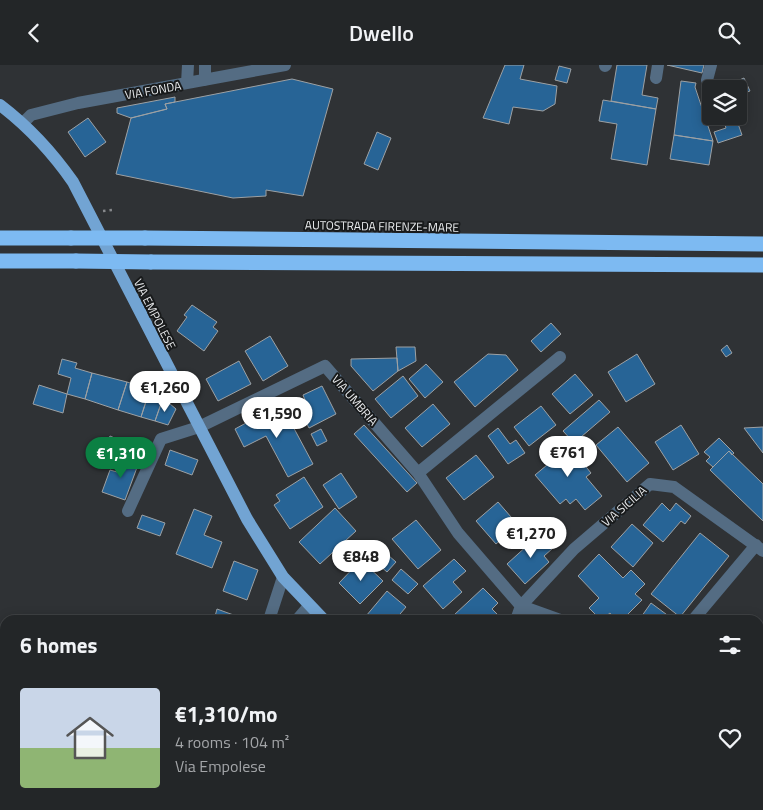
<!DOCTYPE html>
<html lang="en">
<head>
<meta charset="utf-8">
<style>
  :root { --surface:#232628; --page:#2f3234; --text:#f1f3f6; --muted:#a3a5a8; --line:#404345; --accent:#0b8043 }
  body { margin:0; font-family:"Titillium Web",sans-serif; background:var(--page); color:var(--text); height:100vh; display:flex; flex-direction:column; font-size:19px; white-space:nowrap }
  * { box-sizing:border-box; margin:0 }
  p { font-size:16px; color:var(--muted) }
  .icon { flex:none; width:28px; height:28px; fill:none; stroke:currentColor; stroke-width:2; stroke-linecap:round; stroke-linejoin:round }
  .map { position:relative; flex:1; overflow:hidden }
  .details { position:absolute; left:0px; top:550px; width:764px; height:195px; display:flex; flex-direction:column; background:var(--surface); border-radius:15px 15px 0 0; box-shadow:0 2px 12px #0003,0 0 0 1px var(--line) }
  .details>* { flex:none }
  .tools { position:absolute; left:702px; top:15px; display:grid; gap:10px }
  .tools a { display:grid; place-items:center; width:45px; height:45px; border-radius:5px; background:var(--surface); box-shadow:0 2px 12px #0003,0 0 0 1px var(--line); font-size:25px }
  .price { position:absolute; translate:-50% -42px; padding:0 11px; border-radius:18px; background:#fff; color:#222; font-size:16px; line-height:32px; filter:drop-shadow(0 1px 2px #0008) }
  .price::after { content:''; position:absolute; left:50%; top:30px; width:15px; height:11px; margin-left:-8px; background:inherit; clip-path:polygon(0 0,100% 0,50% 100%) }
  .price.on { background:var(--accent); color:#fff }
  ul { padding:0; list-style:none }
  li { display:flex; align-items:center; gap:15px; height:125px; padding:0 20px }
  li+li { border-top:1px solid var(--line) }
  li span { display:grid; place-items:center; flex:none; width:140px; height:100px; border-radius:5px; color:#555 }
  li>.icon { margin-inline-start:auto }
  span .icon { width:60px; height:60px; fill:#fffc; stroke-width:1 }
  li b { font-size:21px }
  h2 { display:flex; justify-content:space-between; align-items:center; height:60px; padding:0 20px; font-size:21px }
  header { display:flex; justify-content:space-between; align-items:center; height:65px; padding:0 20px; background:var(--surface); font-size:22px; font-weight:600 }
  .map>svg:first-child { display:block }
</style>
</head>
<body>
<header><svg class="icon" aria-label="back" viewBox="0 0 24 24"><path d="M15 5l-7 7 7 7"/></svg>Dwello<svg class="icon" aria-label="search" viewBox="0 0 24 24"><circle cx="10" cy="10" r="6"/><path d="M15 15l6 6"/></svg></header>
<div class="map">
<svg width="763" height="745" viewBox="0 0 763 745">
  <rect width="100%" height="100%" fill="#2f3235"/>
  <!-- green -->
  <path fill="#0e4066" d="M410,740H486L485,745H410Z"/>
  <!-- building -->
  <path fill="#276496" stroke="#9da1a4" d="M505,0H524L520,14L557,21L555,39L543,46L513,42L509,59L483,53Z
    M617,0H647L642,30L658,33L656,44L611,36Z
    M667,0H704L702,8Z
    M559,1L571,4L567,18L555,15Z
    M744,13L750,26L739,30V24H719Z
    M292,14L333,24L303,131L266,125V131L233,133L116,109L131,53L167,44L165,39Z
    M681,16L696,18L695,22L713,76L674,70Z
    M175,32V37L165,39L167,44L131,53L117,48V43Z
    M603,35L656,44L647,100L611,94L617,59L599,56Z
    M88,53L106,77L85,92L68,67Z
    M736,53L742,70L718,78L714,67L726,63L724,57Z
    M377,67L391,73L378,105L364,99Z
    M674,70L713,76L709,100L670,94Z
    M192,240L217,257L213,262L218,266L204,286L177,266L187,252L184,250Z
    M551,258L561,269L541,287L531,276Z
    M270,271L288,301L263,316L245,286Z
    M727,280L732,288L726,292L721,285Z
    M396,282H415L416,296L398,306Z
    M488,289L506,290L518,305L475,342L454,317Z
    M637,289L655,319L626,337L608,307Z
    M397,293L398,306L373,326L351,301V294Z
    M62,294L77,298L75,303L92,308L85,334L67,329L71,313L58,309Z
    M239,296L251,319L218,336L206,314Z
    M426,299L443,317L425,333L409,314Z
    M92,308L127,317L118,345L85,334Z
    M575,309L593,330L570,349L552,329Z
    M403,311L418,331L391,353L375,334Z
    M127,317L150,324L141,352L118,345Z
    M39,320L67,329L63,348L33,339Z
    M322,321L336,349L309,363L297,340L305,335L303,330Z
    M150,324L163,333L155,356L141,352Z
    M163,333L176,344L168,360L155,356Z
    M599,335L610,347L574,378L563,366Z
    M281,339L313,399L288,412L266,371L244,382L235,364Z
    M433,339L450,359L422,382L405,363Z
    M541,341L556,360L529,381L514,362Z
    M364,360L417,418L407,427L354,369Z
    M681,360L699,389L673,405L655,377Z
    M618,362L649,398L627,417L596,380Z
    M763,362V388L744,363Z
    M498,363L510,379L516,375L525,388L508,399L488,371Z
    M321,364L327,376L317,381L311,369Z
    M110,371L124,377L117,391L103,385Z
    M719,373L734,388L732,390L729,386L713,402L706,396L710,392L704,387Z
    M566,377L591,408L586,412L602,431L585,445L576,434L570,439L566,434L560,439L535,410L547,400L544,396Z
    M170,385L198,395L192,410L165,400Z
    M729,386L763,419V456L710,405Z
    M476,390L494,412L464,435L446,413Z
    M123,391L139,397L125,435L102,427L110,405L117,407Z
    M341,408L357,432L339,444L323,420Z
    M304,412L323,442L290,464L274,440L280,436L276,430Z
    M498,437L518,460L496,479L476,456Z
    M662,438L670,446L676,438L691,451L685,459L681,456L663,477L643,460Z
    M335,443L356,466L320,499L299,477Z
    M194,444L212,451L204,470L222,477L212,503L176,489Z
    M142,450L165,458L160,471L137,463Z
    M416,455L441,485L418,504L392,474Z
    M632,459L653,478L633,502L611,482Z
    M700,468L729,491L680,552L651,529Z
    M540,469L553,483L544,491L549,497L525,519L507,499Z
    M373,477L396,497L387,507L364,487Z
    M599,489L623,513L631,505L645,519L635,529L642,535L622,555H616L610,548L601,555L589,543L599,533L578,511Z
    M454,494L466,506L453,517L462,527L443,544L423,521Z
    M361,495L383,516L360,539L339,518Z
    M234,496L258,505L247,535L223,526Z
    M401,504L418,519L408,529L392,515Z
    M483,523L498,538L492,544L501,553L458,555L454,550Z
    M387,526L406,542L395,555H371L366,551Z
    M651,538L674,555H639Z
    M217,544L239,552L238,555H214Z
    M759,652L763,653V682L759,692Z
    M759,700L763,702V733L759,732Z
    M123,740H134L143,743L121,745Z
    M239,740H253L262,745H237Z
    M492,740H569L568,745H491Z
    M154,741L174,745H153Z"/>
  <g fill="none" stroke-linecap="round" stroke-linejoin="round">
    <!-- path -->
    <path stroke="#86888b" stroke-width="2.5" stroke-dasharray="2.5 4" stroke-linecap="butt" d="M103,146L113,145"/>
    <!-- minor -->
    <path stroke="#546c83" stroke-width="12" d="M605,1L606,0
      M656,13L658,0
      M205,15V0
      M707,15L711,0
      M187,18L188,0
      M23,58L31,50L78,38L285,0
      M418,408L560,292
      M128,446L161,374L199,362L325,301L418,408L458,468L521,541L560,555
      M269,555L283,512
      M297,555L309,541
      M516,555L521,541L574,484L650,419L674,422L763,486
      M693,555L756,480
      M655,740L660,745
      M205,745L207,740
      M639,745L640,740
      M691,745V740"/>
    <!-- major -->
    <path stroke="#72a4d3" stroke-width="12" d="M0,40C29,62 52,87 73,117L247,454L283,512L324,555
      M707,740L720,745"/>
    <!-- highway -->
    <path stroke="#7dbaf2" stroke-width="15" d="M0,173H71
      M145,173L763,179
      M0,196H76
      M151,197L763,200"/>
    <!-- highway-bridge -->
    <path stroke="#7dbaf2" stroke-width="15" d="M71,173H145
      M76,196L151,197"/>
  </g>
  <g text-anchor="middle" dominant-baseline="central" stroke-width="4" stroke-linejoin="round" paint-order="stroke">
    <!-- street labels -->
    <g font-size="12" fill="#eaecee" stroke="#181a1b">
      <text transform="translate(153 25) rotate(-10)">VIA FONDA</text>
      <text transform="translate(382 161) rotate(1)">AUTOSTRADA FIRENZE-MARE</text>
      <text transform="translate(155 249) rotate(63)">VIA EMPOLESE</text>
      <text transform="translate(355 335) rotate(49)">VIA UMBRIA</text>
      <text transform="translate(624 441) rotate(-41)">VIA SICILIA</text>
    </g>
  </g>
</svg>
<div class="tools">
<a><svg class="icon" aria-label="layers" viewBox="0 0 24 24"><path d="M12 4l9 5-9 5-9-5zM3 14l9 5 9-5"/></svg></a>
</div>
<b class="price" style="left:165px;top:348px">€1,260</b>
<b class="price" style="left:277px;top:374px">€1,590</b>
<b class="price" style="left:568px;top:413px">€761</b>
<b class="price on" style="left:121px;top:414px">€1,310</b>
<b class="price" style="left:531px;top:494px">€1,270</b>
<b class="price" style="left:361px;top:517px">€848</b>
<section class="details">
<h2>6 homes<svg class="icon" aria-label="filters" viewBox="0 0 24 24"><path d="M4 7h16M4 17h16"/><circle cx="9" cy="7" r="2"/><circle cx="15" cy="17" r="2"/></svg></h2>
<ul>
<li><span style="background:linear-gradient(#c9d6e8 60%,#8fb573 0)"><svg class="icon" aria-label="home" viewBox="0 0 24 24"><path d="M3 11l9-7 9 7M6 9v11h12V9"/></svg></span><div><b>€1,310/mo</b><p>4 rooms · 104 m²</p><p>Via Empolese</p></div><svg class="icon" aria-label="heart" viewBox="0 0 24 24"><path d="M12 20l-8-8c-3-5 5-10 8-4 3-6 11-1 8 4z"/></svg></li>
</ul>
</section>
</div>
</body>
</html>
